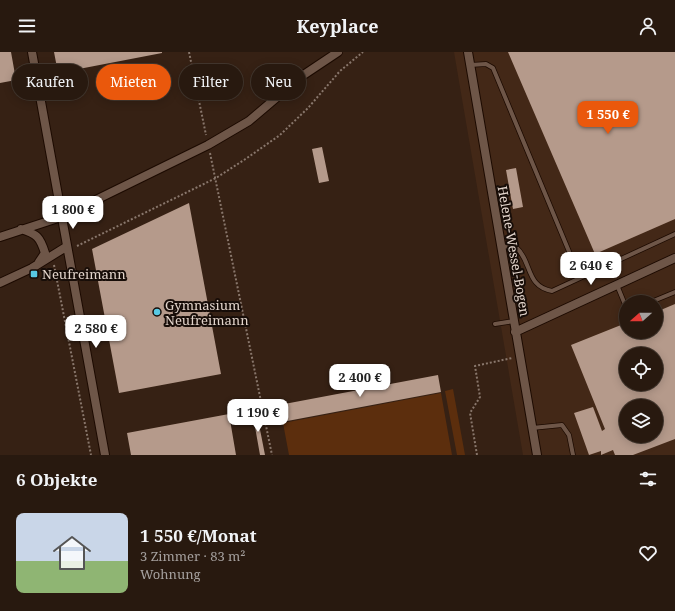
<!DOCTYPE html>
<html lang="de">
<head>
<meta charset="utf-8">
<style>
  :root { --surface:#28190f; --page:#302218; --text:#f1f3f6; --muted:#a5a09e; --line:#44382f; --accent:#ea580c }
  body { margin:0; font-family:"Noto Serif",serif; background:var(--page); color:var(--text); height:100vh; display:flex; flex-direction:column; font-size:15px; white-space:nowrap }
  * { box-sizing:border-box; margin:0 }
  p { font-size:13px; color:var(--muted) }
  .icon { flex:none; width:22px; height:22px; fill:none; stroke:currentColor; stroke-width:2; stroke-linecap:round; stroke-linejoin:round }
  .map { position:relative; height:403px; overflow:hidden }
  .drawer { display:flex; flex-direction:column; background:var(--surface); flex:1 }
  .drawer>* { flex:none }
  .guide { position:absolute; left:12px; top:12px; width:400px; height:36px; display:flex; gap:8px }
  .needle { width:26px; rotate:249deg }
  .tools { position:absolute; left:619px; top:243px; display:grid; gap:8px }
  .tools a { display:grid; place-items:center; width:44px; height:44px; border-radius:50%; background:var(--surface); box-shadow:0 2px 10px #0003,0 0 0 1px var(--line); font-size:20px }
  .price { position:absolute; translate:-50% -34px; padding:0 9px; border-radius:8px; background:#fff; color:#222; font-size:13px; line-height:26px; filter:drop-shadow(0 1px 2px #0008) }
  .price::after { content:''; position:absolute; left:50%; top:24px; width:12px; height:9px; margin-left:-6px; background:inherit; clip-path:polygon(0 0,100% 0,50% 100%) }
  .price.on { background:var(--accent); color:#fff }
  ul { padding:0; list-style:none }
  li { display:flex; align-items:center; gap:12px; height:100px; padding:0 16px }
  li span { display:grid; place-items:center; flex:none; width:112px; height:80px; border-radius:8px; color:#555 }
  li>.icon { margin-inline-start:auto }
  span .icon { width:48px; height:48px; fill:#fffc; stroke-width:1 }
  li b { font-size:17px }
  h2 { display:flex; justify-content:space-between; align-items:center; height:48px; padding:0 16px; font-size:17px }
  .tag { padding:0 14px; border-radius:18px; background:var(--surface); box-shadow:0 2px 10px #0003,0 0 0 1px var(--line); font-size:14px; line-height:36px }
  .tag.on { background:var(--accent); color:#fff }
  header { display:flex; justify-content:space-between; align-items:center; height:52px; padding:0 16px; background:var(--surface); font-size:18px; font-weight:700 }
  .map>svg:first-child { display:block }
</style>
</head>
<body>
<header><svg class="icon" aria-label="menu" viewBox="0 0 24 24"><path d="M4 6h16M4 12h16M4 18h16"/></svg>Keyplace<svg class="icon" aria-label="person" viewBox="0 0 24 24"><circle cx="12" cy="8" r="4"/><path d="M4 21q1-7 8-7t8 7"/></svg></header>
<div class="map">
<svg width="675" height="403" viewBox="0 0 675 403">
  <rect width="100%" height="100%" fill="#362114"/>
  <!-- built -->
  <path fill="#432817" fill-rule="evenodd" d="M454,0H675V403H523ZM626,250H656V280H626ZM626,302H656V332H626ZM626,354H656V384H626Z"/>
  <!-- green -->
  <path fill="#5c2e0d" d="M453,337L465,403H457L445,339Z
    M441,341L452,403H289L283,371Z"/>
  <!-- building -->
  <path fill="#b59a8b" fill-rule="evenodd" d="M0,0H11L16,28L0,31Z
    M54,0H162V1L58,21Z
    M508,0H675V167L595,202Z
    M322,95L329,129L319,131L312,97Z
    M516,116L523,155L513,157L506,118Z
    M189,151L221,322L119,341L92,197Z
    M675,252V387L633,403H615L613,398L601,403V399L589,403L574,361L593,355L602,379L605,377L571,293L626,271V280H656V260ZM626,302H656V332H626ZM626,354H656V384H626Z
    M438,323L441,340L282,370L279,353Z
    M256,357L265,403H260L252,358Z
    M229,362L236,403H131L127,381Z"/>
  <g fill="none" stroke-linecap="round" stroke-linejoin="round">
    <defs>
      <path id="service" d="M470,13L486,12L493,16L580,226
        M501,195L515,194C533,210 525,234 552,239L675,182
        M617,233L626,255
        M651,250L675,240
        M495,272L514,269
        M532,376L562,373L569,383L573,403"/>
      <path id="minor" d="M32,0L105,403
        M468,0L537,403
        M21,177C37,182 40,185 45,201L39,210
        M0,185L61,165L208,93L249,69L302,24L338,0
        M0,231L32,216L66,195
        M515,280L675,206"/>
    </defs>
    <!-- service casing -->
    <use href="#service" stroke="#1c0a01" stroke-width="5.5"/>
    <!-- minor casing -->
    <use href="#minor" stroke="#1c0a01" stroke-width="10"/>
    <!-- path -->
    <path stroke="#89776c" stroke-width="2" stroke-dasharray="2 2" stroke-linecap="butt" d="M189,0L206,83
      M210,101L272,403
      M77,194L216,126L247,106L280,83L308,56L340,19L363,0
      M54,213L91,403
      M477,403L470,361L480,345L475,314L512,306"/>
    <!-- service -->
    <use href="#service" stroke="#6e5648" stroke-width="4"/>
    <!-- minor -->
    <use href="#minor" stroke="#6e5648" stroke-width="8"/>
  </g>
  <!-- markers -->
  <g fill="#58c9e3" stroke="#170d08" stroke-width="1.5">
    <rect x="30" y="218" width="8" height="8" rx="2"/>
    <circle cx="157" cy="260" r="4"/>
  </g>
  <g text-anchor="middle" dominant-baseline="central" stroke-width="4" stroke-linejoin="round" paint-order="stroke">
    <!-- street labels -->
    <g font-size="13" fill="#e3d5cc" stroke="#170d08">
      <text transform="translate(514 199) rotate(80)">Helene-Wessel-Bogen</text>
    </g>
    <!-- poi labels -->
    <g font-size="13" fill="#e3d5cc" stroke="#170d08" text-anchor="start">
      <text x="42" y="222">Neufreimann</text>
      <text x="165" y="253">Gymnasium<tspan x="165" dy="15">Neufreimann</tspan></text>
    </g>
  </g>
</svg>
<div class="tools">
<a><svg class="needle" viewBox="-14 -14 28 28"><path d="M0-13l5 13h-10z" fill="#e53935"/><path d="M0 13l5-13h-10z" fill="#a5a09e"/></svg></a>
<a><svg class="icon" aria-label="locate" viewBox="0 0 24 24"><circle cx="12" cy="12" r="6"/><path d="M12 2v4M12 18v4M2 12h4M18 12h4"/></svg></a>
<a><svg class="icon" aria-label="layers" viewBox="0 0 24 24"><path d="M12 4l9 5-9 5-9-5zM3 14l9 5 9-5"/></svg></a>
</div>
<b class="price on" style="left:608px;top:83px">1 550 €</b>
<b class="price" style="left:73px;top:178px">1 800 €</b>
<b class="price" style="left:591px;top:234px">2 640 €</b>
<b class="price" style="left:96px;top:297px">2 580 €</b>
<b class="price" style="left:360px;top:346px">2 400 €</b>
<b class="price" style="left:258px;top:381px">1 190 €</b>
<div class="guide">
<a class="tag">Kaufen</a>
<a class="tag on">Mieten</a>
<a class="tag">Filter</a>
<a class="tag">Neu</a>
</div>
</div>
<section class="drawer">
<h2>6 Objekte<svg class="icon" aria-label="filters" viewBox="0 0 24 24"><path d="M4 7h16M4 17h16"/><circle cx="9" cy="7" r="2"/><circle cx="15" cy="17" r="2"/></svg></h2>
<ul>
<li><span style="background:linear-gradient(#c9d6e8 60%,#8fb573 0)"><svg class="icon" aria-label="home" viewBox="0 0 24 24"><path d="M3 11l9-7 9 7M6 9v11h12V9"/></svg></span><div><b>1 550 €/Monat</b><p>3 Zimmer · 83 m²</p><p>Wohnung</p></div><svg class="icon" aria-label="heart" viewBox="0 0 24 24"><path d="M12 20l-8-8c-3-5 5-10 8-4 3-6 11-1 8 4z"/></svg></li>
</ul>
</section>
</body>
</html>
